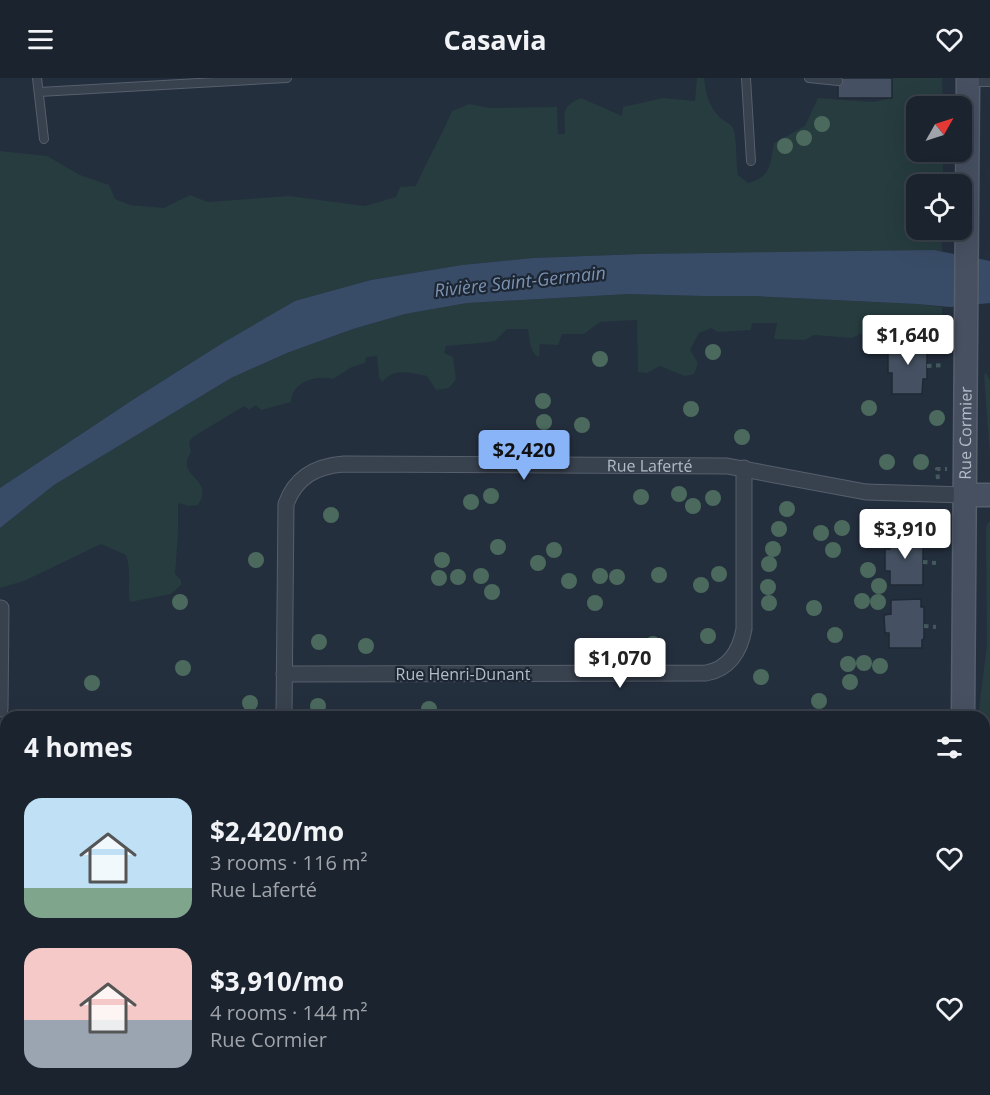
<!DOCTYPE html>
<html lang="en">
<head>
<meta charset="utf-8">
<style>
  :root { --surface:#1b232e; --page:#282f3a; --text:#f1f3f6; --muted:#a0a4aa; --line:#39404a; --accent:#8ab4f8 }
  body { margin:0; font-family:"Open Sans",sans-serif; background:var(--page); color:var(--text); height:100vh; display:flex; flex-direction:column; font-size:22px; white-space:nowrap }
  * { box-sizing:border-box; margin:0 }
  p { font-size:20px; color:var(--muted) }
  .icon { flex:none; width:33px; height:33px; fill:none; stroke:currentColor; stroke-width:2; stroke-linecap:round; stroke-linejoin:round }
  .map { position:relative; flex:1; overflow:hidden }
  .panel { position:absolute; left:0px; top:633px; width:990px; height:384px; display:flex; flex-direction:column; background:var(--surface); border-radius:18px 18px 0 0; box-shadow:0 6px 24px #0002,0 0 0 2px var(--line) }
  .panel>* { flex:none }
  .needle { width:39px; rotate:51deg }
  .tools { position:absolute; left:906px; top:18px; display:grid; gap:12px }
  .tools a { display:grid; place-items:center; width:66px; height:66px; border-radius:12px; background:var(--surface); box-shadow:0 6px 24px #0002,0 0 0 2px var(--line); font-size:30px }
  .price { position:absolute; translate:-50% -51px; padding:0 14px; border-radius:6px; background:#fff; color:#222; font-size:20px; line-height:39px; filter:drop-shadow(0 2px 3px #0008) }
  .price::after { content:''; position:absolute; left:50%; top:36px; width:18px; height:14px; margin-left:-9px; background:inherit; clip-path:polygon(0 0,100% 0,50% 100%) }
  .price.on { background:var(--accent); color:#111 }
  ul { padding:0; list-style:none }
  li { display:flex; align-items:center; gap:18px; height:150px; padding:0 24px }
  li span { display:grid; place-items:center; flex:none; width:168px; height:120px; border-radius:18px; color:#555 }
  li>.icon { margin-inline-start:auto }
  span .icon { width:72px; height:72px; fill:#fffc; stroke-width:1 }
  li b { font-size:26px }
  h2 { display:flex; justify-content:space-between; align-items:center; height:72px; padding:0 24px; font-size:26px }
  header { display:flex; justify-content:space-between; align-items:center; height:78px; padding:0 24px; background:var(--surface); font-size:27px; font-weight:700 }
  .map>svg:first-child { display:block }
</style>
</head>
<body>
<header><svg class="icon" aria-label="menu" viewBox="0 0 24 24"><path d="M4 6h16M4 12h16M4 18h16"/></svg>Casavia<svg class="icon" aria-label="heart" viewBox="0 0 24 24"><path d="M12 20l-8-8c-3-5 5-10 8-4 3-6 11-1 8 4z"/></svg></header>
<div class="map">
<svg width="990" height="1017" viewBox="0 0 990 1017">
  <rect width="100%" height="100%" fill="#242f3e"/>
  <!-- green -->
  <path fill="#263c3f" d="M697,0H704C706,16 709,31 723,42C727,45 731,46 733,50C737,58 736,87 738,97L748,105C771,99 770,87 774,65L805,48L818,20L873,24L892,20V0H942L943,28H916V74H943V106H916V152H942V174L641,176L533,180L462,187L371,202L295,224L221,266L134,321L0,410V73L47,78L80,97L109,107L115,121L130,127L164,130L190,117L208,124L289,118L365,128L396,119L400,109L416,108C427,82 441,59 452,33L469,26L489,30L557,29L558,56H565C565,35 559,30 581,20L622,38L623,29L663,20L695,23Z
    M629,216L703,218H754L917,226L942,229V273H923L922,261L892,260V272H872L873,257L860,256L852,260L814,257L805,262L774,261L777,245H752L751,252L718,254L711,250L699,255L690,272L698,285L694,296L685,298L660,288L647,295L638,294L637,242L600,244L584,256H562L558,267L540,266L539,279C529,274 530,261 528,251H507L495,263L490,264L446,268L444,275L453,279L456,301L449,310L436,312L427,298C410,295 395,289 382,304L379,299L377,278L366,279L365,285L352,289L333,301C317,297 292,303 291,324L261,332L256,327L249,332L244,328L193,359L189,364L191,374C174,400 216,399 198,427L189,428L178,425V455L175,496L181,502V507L171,516L130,524C127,506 132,495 126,477L101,466L24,503L0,510V450L54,407L173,335L231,300L287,275L353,251L405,236L467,225Z
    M986,295L990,303V377L984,297Z
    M990,443V644L984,643V639H978L987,566L986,453L987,446Z
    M990,677V772H984V679Z
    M990,786V818L984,817V787Z
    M990,836V890H984V838Z
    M984,909H990V989L984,1006Z
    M183,1011H406V1017H215C202,1010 195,1012 183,1017Z"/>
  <!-- water -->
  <path fill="#394c67" d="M934,172L990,183V225L950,229L917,226L754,218H703L629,216L467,225L405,236L353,251L287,275L231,300L54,407L0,450V410L134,321L221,266L295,223L371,202L462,187L533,180L641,176Z"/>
  <!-- building -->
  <path fill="#455162" stroke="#1f2835" stroke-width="1.5" d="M838,0H892V20H838Z
    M892,260L923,261V273H927V301H923L922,316H892V295H888V272H892Z
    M890,458H923V507H890V493H885V471H890Z
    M921,521V529H924V561L922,562V570H889V555H885L884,537L891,536V522Z"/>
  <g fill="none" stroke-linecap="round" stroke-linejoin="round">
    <defs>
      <path id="lane" d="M37,0L44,61
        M746,0L751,83
        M809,0L838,3
        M970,4H990
        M39,14L287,0
        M984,660H990
        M984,782H990
        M984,825L990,826
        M984,901H990"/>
      <g id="street">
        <path d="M284,596L706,595C729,591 740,573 744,551V390"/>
        <path d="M0,631L1,530"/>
        <path id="s1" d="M284,639L286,426C296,398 317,388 344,386L727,388L866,414L965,417"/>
        <path d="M0,775L6,791"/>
        <path d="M0,825L3,833L0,976"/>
        <path d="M431,1011V1017"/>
      </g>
      <g id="secondary">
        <path d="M965,417H990"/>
        <path id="s2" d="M963,639L968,0"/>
        <path d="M962,1011V1017"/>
      </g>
    </defs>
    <!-- lane casing -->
    <use href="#lane" stroke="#565f6c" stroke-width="10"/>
    <!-- street casing -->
    <use href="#street" stroke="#565f6c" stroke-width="17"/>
    <!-- secondary casing -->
    <use href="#secondary" stroke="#565f6c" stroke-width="25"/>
    <!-- path -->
    <path stroke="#44595c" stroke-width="4" stroke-dasharray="4.5 4.5" stroke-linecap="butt" d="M927,288L944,287
      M938,401L937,391H947
      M937,433L936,441L944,442
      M923,484L936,485
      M924,548L936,549
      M987,1017L990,1000"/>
    <!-- lane -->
    <use href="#lane" stroke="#38414e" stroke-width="8"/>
    <!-- street -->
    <use href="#street" stroke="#38414e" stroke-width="15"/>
    <!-- secondary -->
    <use href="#secondary" stroke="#465061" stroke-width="22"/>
  </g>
  <!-- trees -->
  <g fill="#4b6a5d">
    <circle cx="822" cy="46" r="8"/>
    <circle cx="804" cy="60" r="8"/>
    <circle cx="785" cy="68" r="8"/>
    <circle cx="713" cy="274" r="8"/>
    <circle cx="600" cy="281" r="8"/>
    <circle cx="543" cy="323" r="8"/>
    <circle cx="869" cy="330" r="8"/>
    <circle cx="691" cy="331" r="8"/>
    <circle cx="937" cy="340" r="8"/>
    <circle cx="544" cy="344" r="8"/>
    <circle cx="582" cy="347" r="8"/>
    <circle cx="742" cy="359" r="8"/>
    <circle cx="887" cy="384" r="8"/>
    <circle cx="921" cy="384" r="8"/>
    <circle cx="679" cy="416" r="8"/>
    <circle cx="491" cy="418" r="8"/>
    <circle cx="641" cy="419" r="8"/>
    <circle cx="713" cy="420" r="8"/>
    <circle cx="471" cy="424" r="8"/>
    <circle cx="693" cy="428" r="8"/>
    <circle cx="787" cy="431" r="8"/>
    <circle cx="331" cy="437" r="8"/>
    <circle cx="871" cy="446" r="8"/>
    <circle cx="842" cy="450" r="8"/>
    <circle cx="779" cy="451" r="8"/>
    <circle cx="821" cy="455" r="8"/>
    <circle cx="498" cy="469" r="8"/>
    <circle cx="773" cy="471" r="8"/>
    <circle cx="554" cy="472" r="8"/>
    <circle cx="833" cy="472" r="8"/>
    <circle cx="256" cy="482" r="8"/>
    <circle cx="442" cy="482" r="8"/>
    <circle cx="538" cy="485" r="8"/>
    <circle cx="769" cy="486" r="8"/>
    <circle cx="868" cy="492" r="8"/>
    <circle cx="719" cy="496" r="8"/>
    <circle cx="659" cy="497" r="8"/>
    <circle cx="481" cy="498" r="8"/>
    <circle cx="600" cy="498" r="8"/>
    <circle cx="458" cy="499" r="8"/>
    <circle cx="617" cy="499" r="8"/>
    <circle cx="439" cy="500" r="8"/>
    <circle cx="569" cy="503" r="8"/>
    <circle cx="701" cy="507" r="8"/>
    <circle cx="879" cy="508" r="8"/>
    <circle cx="768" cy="509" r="8"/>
    <circle cx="492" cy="514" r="8"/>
    <circle cx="862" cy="523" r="8"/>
    <circle cx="180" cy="524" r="8"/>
    <circle cx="878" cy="524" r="8"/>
    <circle cx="595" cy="525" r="8"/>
    <circle cx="769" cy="525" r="8"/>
    <circle cx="814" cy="530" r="8"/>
    <circle cx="835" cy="557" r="8"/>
    <circle cx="708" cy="558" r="8"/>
    <circle cx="319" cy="564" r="8"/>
    <circle cx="653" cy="566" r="8"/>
    <circle cx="366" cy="568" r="8"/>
    <circle cx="864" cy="585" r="8"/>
    <circle cx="848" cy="586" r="8"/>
    <circle cx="880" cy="588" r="8"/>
    <circle cx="183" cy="590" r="8"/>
    <circle cx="761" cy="599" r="8"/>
    <circle cx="850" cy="604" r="8"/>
    <circle cx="92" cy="605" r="8"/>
    <circle cx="819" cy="623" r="8"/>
    <circle cx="250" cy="625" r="8"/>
    <circle cx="318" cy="628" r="8"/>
    <circle cx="429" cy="631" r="8"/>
  </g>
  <g text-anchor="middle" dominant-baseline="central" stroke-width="4.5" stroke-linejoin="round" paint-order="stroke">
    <!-- street labels -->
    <g font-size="16" fill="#b4bcc9" stroke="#1d2633">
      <text stroke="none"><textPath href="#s2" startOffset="284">Rue Cormier</textPath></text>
      <text stroke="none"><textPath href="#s1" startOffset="594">Rue Laferté</textPath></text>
      <text x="463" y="596">Rue Henri-Dunant</text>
    </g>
    <!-- water labels -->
    <g font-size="18" font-style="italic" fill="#7c92b1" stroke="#1d2633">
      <text transform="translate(520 203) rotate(-6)">Rivière Saint-Germain</text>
    </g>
  </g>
</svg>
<div class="tools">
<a><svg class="needle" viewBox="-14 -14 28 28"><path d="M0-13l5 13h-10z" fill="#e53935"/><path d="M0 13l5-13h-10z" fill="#a0a4aa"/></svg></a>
<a><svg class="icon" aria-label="locate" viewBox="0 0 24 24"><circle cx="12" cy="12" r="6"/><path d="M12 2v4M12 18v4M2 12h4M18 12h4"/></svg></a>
</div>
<b class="price" style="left:908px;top:288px">$1,640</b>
<b class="price on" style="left:524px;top:403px">$2,420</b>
<b class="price" style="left:905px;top:482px">$3,910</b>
<b class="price" style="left:620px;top:611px">$1,070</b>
<section class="panel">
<h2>4 homes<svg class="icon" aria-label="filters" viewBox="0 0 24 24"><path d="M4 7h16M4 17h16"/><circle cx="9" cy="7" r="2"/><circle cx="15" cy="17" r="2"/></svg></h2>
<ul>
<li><span style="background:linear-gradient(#bfe0f5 75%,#7fa58c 0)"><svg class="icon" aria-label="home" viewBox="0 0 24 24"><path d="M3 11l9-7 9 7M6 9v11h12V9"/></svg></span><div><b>$2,420/mo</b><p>3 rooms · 116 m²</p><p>Rue Laferté</p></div><svg class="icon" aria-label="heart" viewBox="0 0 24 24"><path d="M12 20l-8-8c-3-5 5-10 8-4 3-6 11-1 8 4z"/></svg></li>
<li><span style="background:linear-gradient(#f6c9c9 60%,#9aa5b1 0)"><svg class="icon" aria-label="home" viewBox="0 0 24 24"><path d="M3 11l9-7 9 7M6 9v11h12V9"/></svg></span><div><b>$3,910/mo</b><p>4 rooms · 144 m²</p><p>Rue Cormier</p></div><svg class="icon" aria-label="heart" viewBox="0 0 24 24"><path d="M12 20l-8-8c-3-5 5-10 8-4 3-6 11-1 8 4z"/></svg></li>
</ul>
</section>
</div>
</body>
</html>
